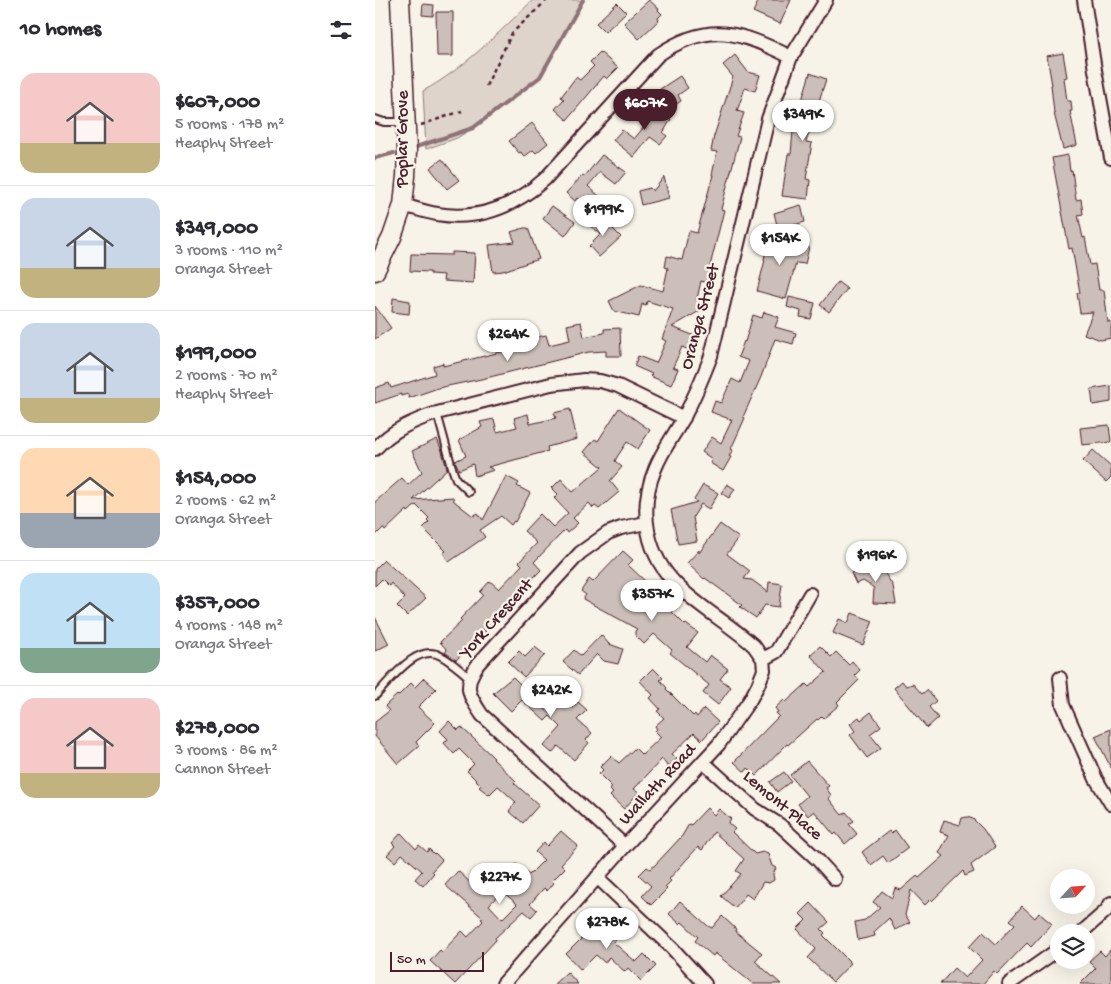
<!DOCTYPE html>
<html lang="en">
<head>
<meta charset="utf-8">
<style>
  :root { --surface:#fff; --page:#f7f7f7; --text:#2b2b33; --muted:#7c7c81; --line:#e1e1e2; --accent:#4a1f2b }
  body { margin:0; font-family:"Gochi Hand",sans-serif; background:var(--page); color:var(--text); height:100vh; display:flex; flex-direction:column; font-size:19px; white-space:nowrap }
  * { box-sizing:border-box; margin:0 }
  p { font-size:16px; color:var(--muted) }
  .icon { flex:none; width:28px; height:28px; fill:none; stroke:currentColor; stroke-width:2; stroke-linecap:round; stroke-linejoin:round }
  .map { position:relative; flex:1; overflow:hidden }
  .panel { display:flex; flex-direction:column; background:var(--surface); width:375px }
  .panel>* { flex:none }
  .needle { width:32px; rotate:64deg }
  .controls { position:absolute; left:675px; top:869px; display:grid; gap:10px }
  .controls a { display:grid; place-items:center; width:45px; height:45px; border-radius:50%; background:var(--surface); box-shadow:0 5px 20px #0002; font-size:25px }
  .scale { position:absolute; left:15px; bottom:12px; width:94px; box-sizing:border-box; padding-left:5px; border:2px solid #4a1f2b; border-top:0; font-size:14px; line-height:18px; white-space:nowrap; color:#4a1f2b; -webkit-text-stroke:4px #f7f3e8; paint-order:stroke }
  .price { position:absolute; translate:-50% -42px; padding:0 11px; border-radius:18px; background:#fff; color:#222; font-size:16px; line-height:32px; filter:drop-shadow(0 1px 2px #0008) }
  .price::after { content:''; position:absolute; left:50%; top:30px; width:15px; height:11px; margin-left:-8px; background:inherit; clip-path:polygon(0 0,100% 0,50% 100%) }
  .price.on { background:var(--accent); color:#fff }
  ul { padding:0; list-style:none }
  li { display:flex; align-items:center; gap:15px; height:125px; padding:0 20px }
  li+li { border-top:1px solid var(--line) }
  li span { display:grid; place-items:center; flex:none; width:140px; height:100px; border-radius:15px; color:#555 }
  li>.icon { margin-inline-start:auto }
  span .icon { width:60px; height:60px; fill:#fffc; stroke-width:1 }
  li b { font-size:21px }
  h2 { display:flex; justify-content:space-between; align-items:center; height:60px; padding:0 20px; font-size:21px }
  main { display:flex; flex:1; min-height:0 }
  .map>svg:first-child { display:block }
</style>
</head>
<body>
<main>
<section class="panel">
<h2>10 homes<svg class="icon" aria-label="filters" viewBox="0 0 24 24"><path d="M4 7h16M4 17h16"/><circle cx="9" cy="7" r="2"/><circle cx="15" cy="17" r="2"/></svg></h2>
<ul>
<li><span style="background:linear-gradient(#f6c9c9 70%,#c2b280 0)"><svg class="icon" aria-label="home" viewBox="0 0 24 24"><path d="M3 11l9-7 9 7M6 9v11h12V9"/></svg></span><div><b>$607,000</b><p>5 rooms · 178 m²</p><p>Heaphy Street</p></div></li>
<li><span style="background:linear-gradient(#c9d6e8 70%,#c2b280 0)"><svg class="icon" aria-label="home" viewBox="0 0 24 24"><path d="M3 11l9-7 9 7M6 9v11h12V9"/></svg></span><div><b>$349,000</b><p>3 rooms · 110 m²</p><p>Oranga Street</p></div></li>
<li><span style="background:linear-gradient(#c9d6e8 75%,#c2b280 0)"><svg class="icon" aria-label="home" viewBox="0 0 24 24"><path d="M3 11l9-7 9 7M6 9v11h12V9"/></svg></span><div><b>$199,000</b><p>2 rooms · 70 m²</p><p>Heaphy Street</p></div></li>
<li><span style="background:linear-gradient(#ffd9b3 65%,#9aa5b1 0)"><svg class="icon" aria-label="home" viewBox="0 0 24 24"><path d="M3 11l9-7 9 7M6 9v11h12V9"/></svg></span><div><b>$154,000</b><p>2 rooms · 62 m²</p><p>Oranga Street</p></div></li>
<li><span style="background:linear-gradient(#bfe0f5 75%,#7fa58c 0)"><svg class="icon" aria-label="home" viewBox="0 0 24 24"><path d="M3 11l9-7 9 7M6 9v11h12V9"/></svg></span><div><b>$357,000</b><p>4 rooms · 148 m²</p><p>Oranga Street</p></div></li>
<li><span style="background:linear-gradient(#f6c9c9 75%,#c2b280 0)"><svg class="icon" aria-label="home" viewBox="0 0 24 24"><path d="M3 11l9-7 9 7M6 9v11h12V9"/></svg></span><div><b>$278,000</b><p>3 rooms · 86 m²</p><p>Cannon Street</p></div></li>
</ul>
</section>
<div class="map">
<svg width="736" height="984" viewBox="0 0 736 984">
  <rect width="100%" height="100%" fill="#f7f3e8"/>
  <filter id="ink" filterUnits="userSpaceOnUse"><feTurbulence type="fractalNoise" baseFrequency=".02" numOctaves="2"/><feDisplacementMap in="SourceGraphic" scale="10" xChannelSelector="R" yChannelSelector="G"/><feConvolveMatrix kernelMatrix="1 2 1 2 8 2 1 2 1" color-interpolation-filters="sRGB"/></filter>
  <g filter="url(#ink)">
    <!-- green -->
    <path fill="#ded4cc" stroke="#947a7c" d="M158,0H208L165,77L111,120L82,138L51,149L48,91C89,69 124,32 158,0Z"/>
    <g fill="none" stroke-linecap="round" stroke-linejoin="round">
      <!-- stream -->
      <path stroke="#8e7275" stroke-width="4" d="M41,147L98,128L165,77L208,0
        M0,158L19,153"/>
    </g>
    <!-- building -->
    <path fill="#ccbfb9" stroke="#4a1f2b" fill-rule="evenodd" d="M274,0L284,9L283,10L287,14L283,18L284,20L264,39L249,23Z
      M384,0H416L405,24L378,12Z
      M242,3L251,12L230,32L221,23Z
      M48,4L59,5L58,16L47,15Z
      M61,12H78V56H62Z
      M225,52L243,68L232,79L229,76L192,120L180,109L189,99L186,97L201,77L205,80L219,66L215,62Z
      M688,53L692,77L689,78L692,101H696L697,111H695L702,145L688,149L679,113L676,85H677L672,56Z
      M360,55L373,72L385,75L380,91L370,88L362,111L369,113L361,136L365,137L346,209L349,210L335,266L339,267L335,284L326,281L322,299L328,309L297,327L320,336L314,350L307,347L298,367L303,369L296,385L275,376L277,374L259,366L263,356L281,363L291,341L287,339L298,309L272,301L271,305L267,304L264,317L239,311L234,301L266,285L288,291L293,268L290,267L292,256L307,260L314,231L322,233L338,175H337L342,152L336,151L339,136L358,77L348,65Z
      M435,73L451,79L431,142L437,143L431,179L435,180L433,199L407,196L413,154H416L418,131Z
      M305,76L313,88L303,95L306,101L297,107L285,89Z
      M273,103L296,119L288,133L292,136L285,144L275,137L259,157L238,140L247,130L259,139L273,122L264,116Z
      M157,123L173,143L161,153L158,150L149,157L146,152L144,153L134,141Z
      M227,155L251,172L241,184L225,172L213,186L224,196L213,207L202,198L200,201L191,193L208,175L210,176Z
      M693,155L695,171L697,170L701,200L706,199L708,214L703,215L708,238L710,237L715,265L720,264L724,290H729L733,323L736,322V338L726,340L709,334L718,312L705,313L702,293H705L697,248L694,249L677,158Z
      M67,159L84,180L72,189L55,168Z
      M289,177L294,198L266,205L263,191L275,188L278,191Z
      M426,205L430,222L403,229L399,213Z
      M177,206L200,222L190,236L168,218Z
      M216,216L233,228L235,226L246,237L224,257L214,246L226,234L211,223Z
      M149,228H153L164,259L128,271L118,272L114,245L140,242L136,232Z
      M393,237L417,241L416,243L434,247L430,264L421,263L411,299L382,291L390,260H389Z
      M77,252L100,253L98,283L68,281L69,275L55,274V272L35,271L36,254L77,255Z
      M463,282L472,289L454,312L445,305Z
      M414,297L440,303L436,319L425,317L426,311L412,307Z
      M18,298L35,301L34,314L17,312Z
      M0,306L16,328L0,339Z
      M389,312L404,317L400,327L421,333L418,344L400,339L386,377L368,417L370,418L356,449L358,450L354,456L356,457L348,471L335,463L337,459L327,452L337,437L346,443L357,420L336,412L340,401L346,403L357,379L365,383L374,361L363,357L369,341L370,342L378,315L387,318Z
      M206,322L209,337L229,333V329L245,328L246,356H231V351L214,352L111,378L63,388L34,398L33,394L26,396V394L0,403V388L14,383L16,388L60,374L58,366L68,363V366L159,344L158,338L171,335L174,345L195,340L192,325Z
      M736,386V402L718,405L716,389Z
      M244,408L275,430L263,449L252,442L242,457L240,461L247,467L235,481L244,492L224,509L220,506L218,508L214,503L198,518L203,523L192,533L190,530L159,562L166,570L108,629L111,632L81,660L70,653L72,650L65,642L87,621L85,619L108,595L105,592L115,581L124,589L147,565L144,562L162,543L149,531L165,514L178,527L193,513L179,498L183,494L177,488L186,479L198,492L227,467L209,452L220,439L223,441Z
      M195,409L202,439L172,447L173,451L113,467L119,470L100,476L98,464L84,470L80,461L91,456L84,440L107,427L105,422L119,419L122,432L142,427L139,418L153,414L155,424L181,418L179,413Z
      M734,425L736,442L707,445L705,428Z
      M62,439L67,451L72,469L38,500L78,497L79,501L98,516L103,513L108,520L131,476L144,483L142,486L155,493L140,522L139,521L136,525L126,516L105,530L110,537L74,562L68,553L71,551L48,528L54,522L52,520L54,518L41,505L33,512L32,510L10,531L8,528L0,536V502L27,478L33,485L47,472L37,451Z
      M718,450L736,466V477L731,482L708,461Z
      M352,484L360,489L354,498L346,493Z
      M328,485L343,493L334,509L326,504L318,517L322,541L303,544L296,510L322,502L319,500Z
      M345,524L364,538L352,554L375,571L369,579L377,580L393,592L394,582L407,584L404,607L390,605L381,618L365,607L367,605L330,578L329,579L312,563L324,550V553Z
      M248,551L258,560L253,565L271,582L255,599L274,615L283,606H294V609L310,625L311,624L323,633L312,647L330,662L335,655L353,669L345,679L356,687L343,705L328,693L334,685L295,653L297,650L279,634L269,644L260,635V631L262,629L208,599L211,595L206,591L214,579L218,582Z
      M9,560L51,598L32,616L22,606L30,598L16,583L14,586L7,579L0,586V569Z
      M502,561L518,586L521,604L498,603L499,588L488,581L481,584L476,573Z
      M477,613L498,621L488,645L458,633L464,619L473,623Z
      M0,617L14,644L0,651Z
      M226,635L234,644L248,649L243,664L229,661L222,654L203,675L188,662L199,650L206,656Z
      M445,646L456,657L461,652L474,665L477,661L485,670L480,675L484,680L462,702L464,705L449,718L447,716L443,720L442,719L413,745L412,744L381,776L373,768L370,772L359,762L404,716L401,713L403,712L400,708L409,700L411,702L431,684L434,687L451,672L435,655Z
      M160,647L170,655L149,677L133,662L144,651L150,657Z
      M278,668L288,678L285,680L292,688L291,689L318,716L320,714L322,717L329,709L343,722L327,740L319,733L297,754L302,759L293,767L287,759L259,789L264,792L249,809L235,796L238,793L235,790L237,787L224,774L228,770L225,767L236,756L244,763L260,748L267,755L286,737L280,731L282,729L280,726L289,718L282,711L285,709L275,698L278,695L265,681Z
      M138,677L157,696L159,694L172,707L170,709L176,714L189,700L197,708L203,702L212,710L202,720L217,733L211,740L214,743L199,760L183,746L177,753L169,746L186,727L175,716L170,721L147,700L136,711L118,693Z
      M49,678L61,689L43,707L60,723L41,742L44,746L23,764L0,736V722L14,711L10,706L22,695L23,696L36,683L40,687Z
      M527,681L531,686L538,684L547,694L552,690L561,701L554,707L563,718L552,728L519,688Z
      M496,712L506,726L495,734L506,748L492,758L475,735L480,731L475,724L484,717L486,720Z
      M74,721L83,730L86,727L98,738L119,758L118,759L141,781L139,783L164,805L148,823L134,811L141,802L123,786L114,795L104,787L106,785L92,771L99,764L84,749L79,754L69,743L73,739L65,731Z
      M736,729V768L720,736Z
      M432,761L454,786L451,788L456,795L454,799L467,815L471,812L479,821L474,824L482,834L470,844L461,833L459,835L439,811L433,816L423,804L432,796L415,775Z
      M409,772L416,781L402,792L395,782Z
      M332,808L339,815L344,809L356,819L353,823L360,829L357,832L380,854L388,852L393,854L397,866L401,868L398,874L399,880L394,883L388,882L378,899L371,894L360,908L346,896L366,874L361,871L369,859L339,832L327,850L323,847L294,879L296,881L290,887L292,889L276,905L267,896L276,886L264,875L272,867L275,869L280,865L307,836L314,824L316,825Z
      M592,817L598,819L608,829L620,847L596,865L599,872L590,876L588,871L557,901L556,899L550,905L536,890L530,915L535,922L520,930L514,918L499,932L500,936L483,940L480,922L490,920L505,907L498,902L507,891L517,898L520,888L526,890L542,876L544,878L569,856L564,853L574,835L565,832L569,820L585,825L587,818Z
      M520,830L533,848L513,863L508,856L496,865L487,852L514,831L516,834Z
      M186,831L203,846L186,864L190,868L177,881L179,883L172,891L169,888L155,904L162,910L156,917L149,911L120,938L121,940L80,984L55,961L65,950L67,952L87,931L93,937L108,921L106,919L108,918L70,885L83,871L102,889L121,868L129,877L141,864L154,875L169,860L160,852L169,842L172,846ZM127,891L142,904L127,919L114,905Z
      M26,833L41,849L44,845L52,852L54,849L59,854L60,853L67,860L57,871L59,873L48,886L40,879L47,871L27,854L20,862L12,855L20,846L17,843Z
      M305,901L333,926L337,928L347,916L361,929L360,931L387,953L380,961L406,984H378L340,953L338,956L320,941L323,937L307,922L305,924L294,914Z
      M436,903L454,922L446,929L450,933L448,935L476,963L458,982L433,958L441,949L422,929L431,920L425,914Z
      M647,906L660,918L664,913L677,924L656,947L652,943L622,974L619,971L608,984H565L579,968L590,978L607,960L594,947L608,932L621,944L640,924L635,920Z
      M226,915L236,925L234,928L243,937L238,942L261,962L269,954L281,966L266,981L253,968L250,972L234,957L230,963L221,955L206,970L191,954L214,931L212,929Z
      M736,949V984H705L721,968L714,961L725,951L730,956Z
      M192,972L203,984H179Z"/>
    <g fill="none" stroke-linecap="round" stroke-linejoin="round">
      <defs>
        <path id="lane" d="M0,119L9,122H28
          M62,413L78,471L81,479L94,492
          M0,696C15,681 42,642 66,656C76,661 85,670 94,677"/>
        <path id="street" d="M709,0L720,70L736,158
          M28,205C39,208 50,212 62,214C104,221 139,207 170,179L283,55C334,20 365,32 416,57
          M0,449C17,430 38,421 62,413L176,384L209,380L225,381L243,386L309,418
          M388,659L379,646C356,625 327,609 304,587C271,556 263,510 280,469C287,451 299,435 308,419C319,398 328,377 336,356L393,119L416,57L451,0
          M685,678L688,705L721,779L736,804
          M328,762L380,809L405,825L441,858L460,879
          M250,846L107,715C93,694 88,687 103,664L205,553L233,533L246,528L271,523
          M222,877L297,948L330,984
          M707,932L731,911L736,903
          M128,984L250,846L344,744L375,700L383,685L389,670L388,659L401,652L435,594
          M634,984L684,949"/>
        <path id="secondary" d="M0,271L17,237L28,205L31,176L32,151L25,0"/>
      </defs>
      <!-- lane casing -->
      <use href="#lane" stroke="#4a1f2b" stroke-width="10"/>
      <!-- street casing -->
      <use href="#street" stroke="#4a1f2b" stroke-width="16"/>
      <!-- secondary casing -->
      <use href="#secondary" stroke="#4a1f2b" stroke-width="21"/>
      <!-- path -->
      <path stroke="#4a1f2b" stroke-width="2.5" stroke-dasharray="4 4" stroke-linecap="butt" d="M111,86L137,33L172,0
        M46,125L87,111"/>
      <!-- lane -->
      <use href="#lane" stroke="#f7f3e8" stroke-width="6"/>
      <!-- street -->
      <use href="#street" stroke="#f7f3e8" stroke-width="12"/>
      <!-- secondary -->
      <use href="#secondary" stroke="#f7f3e8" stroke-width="18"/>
    </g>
  </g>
  <g text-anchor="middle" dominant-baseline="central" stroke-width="4.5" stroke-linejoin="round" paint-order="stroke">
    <!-- street labels -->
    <g font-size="18" fill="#4a1f2b" stroke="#f7f3e8">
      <text transform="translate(28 139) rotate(-90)">Poplar Grove</text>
      <text transform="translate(326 317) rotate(-75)">Oranga Street</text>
      <text transform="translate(122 619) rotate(-48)">York Crescent</text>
      <text transform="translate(283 785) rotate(-47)">Wallath Road</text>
      <text transform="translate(407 806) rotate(40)">Lemont Place</text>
    </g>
  </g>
</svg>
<div class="controls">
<a><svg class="needle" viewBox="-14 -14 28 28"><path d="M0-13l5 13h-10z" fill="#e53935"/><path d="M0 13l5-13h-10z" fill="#7c7c81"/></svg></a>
<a><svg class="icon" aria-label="layers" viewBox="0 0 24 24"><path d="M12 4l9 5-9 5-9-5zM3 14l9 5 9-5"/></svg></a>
</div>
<div class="scale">50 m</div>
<b class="price on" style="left:270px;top:131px">$607K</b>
<b class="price" style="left:428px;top:142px">$349K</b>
<b class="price" style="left:228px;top:237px">$199K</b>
<b class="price" style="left:405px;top:266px">$154K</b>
<b class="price" style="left:133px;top:362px">$264K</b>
<b class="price" style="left:501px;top:583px">$196K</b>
<b class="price" style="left:277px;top:622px">$357K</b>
<b class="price" style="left:176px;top:718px">$242K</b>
<b class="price" style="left:125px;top:905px">$227K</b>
<b class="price" style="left:232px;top:950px">$278K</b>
</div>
</main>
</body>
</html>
